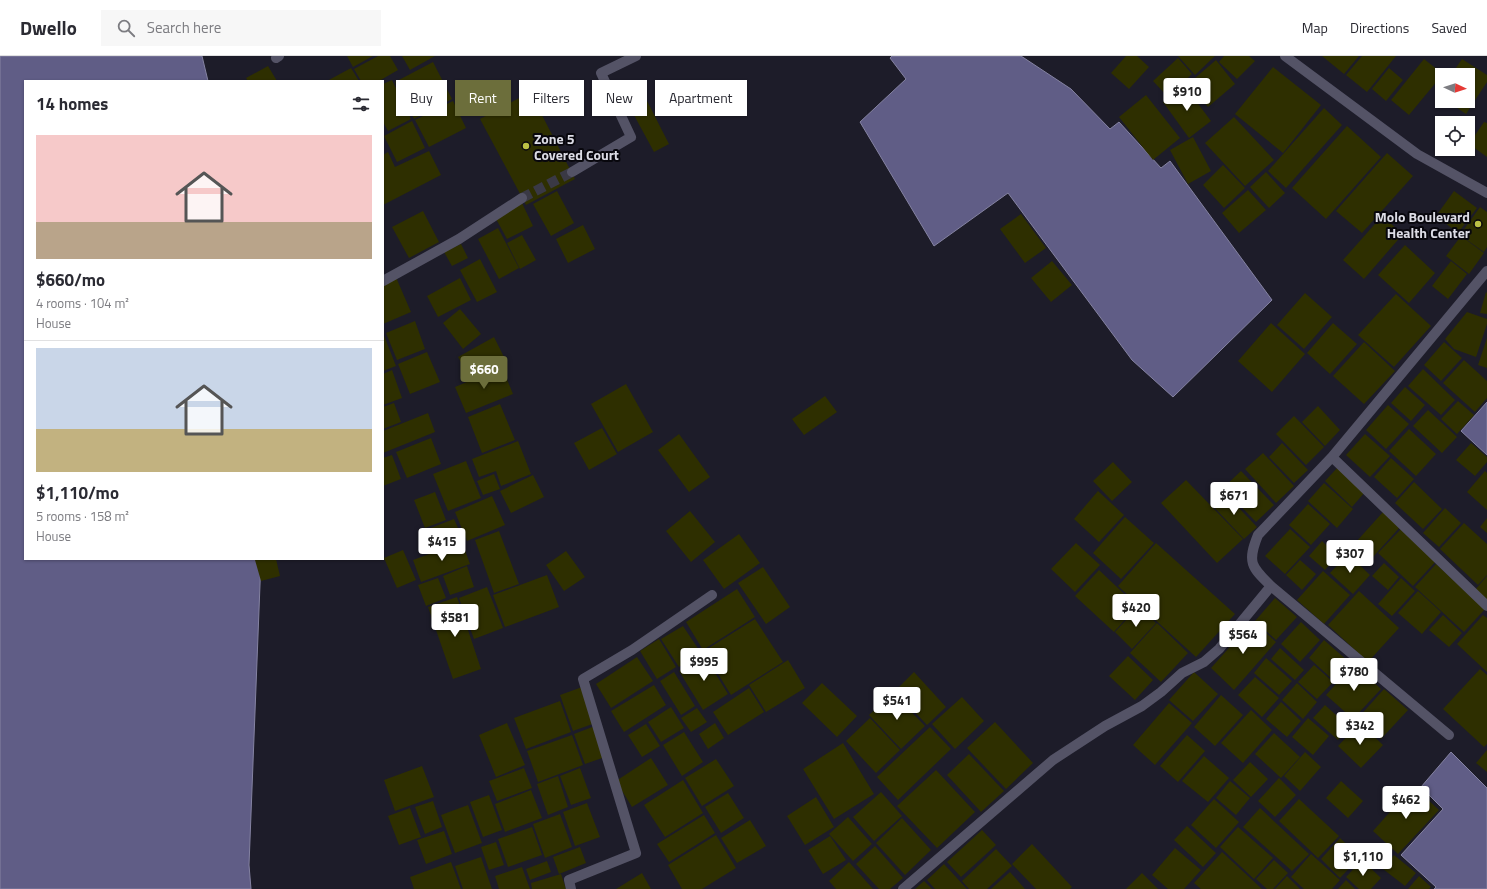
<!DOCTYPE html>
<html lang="en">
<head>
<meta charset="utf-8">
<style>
  :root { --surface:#fff; --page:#f7f7f7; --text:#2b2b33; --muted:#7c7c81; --line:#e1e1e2; --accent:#6c6e3b }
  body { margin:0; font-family:"Titillium Web",sans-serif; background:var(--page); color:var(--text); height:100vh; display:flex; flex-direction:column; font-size:15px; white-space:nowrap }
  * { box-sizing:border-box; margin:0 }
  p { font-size:13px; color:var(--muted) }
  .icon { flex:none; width:22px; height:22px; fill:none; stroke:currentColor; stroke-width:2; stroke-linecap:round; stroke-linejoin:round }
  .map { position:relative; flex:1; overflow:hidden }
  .panel { position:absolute; left:24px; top:24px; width:360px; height:480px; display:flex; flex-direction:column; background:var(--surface); border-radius:0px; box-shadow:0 1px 3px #0004 }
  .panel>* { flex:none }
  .guide { position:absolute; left:396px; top:24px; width:380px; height:36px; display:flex; gap:8px }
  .needle { width:26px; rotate:94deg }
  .tools { position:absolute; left:1435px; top:12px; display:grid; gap:8px }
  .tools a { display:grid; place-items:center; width:40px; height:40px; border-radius:0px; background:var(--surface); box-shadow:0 1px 3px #0004; font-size:20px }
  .price { position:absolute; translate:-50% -34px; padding:0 9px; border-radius:4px; background:#fff; color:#222; font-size:13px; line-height:26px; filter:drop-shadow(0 1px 2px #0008) }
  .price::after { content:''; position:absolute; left:50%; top:24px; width:12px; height:9px; margin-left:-6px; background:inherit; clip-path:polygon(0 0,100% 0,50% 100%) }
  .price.current { background:var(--accent); color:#fff }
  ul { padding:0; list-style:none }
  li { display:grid; align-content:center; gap:8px; height:212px; padding:0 12px }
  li+li { border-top:1px solid var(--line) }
  li span { display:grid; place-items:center; height:124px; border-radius:0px; color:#555 }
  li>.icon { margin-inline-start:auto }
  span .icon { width:72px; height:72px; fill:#fffc; stroke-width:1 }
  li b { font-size:17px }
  h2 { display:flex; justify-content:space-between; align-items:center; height:48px; padding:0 12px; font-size:17px }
  .tag { padding:0 14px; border-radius:0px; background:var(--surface); box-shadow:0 1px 3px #0004; font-size:14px; line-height:36px }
  .tag.current { background:var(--accent); color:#fff }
  header { display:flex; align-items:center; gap:24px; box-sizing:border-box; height:56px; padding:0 20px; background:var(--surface); border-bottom:1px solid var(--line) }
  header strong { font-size:19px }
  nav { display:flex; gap:22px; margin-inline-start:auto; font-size:14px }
  .search { width:280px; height:36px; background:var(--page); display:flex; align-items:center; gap:10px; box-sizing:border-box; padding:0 14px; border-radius:0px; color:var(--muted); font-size:15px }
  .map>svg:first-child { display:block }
</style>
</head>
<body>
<header>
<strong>Dwello</strong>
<div class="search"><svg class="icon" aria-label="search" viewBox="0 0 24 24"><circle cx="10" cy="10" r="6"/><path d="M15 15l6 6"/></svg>Search here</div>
<nav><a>Map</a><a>Directions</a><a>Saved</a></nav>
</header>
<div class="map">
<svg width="1487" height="833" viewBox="0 0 1487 833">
  <rect width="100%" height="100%" fill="#1d1c29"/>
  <!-- water -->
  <path fill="#605d86" stroke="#8583a2" d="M0,0H202L208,25H25V503H261L249,809L251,833H0Z
    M892,0H1021L1071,33L1110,73L1119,66L1161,112L1170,105L1272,244L1173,341L1132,304L1008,137L934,190L860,66L906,23L890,2Z
    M1487,346V399L1461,375Z
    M1451,696L1487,732V833H1434L1436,831L1401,799L1443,753L1421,731Z"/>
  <!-- building -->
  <path fill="#2e2f00" d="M347,0H373L353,11Z
    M378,0H390L398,14L379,25H361L354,13Z
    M402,0H435L410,14Z
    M1126,0H1137L1149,11L1129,33L1111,17Z
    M1178,0H1215L1195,19Z
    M1224,0H1249L1255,5L1237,23L1219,6Z
    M1322,0H1359L1344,18Z
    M1362,0H1396L1367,36L1346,19Z
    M1178,2L1192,18L1168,41L1153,25Z
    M1424,3L1443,18L1409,59L1391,44Z
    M1462,3L1487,19V26L1466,58L1447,45H1468V19H1451Z
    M1216,4L1235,28L1208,51L1188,28Z
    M433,6L452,43L414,63L395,26Z
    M268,10L277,25H248L246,22Z
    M1273,11L1321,49L1283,97L1235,58Z
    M351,12L359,25H327Z
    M1389,12L1403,24L1386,45L1372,33Z
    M392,24L411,63L388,75L383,66V28Z
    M1184,29L1211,65L1189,82L1163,46Z
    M530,36L575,123L526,149L480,63Z
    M644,39L669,88L654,96L628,48Z
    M1146,39L1180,82L1153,104L1119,61Z
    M453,45L466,72L429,91L415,64Z
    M1324,52L1342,69L1286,132L1268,115Z
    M1234,61L1274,104L1245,130L1205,87Z
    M412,65L425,92L397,106L384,80Z
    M1484,66L1487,67V101L1469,88Z
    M1347,70L1381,101L1326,163L1292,132Z
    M1193,81L1211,115L1188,128L1170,94Z
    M429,95L441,119L383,149V99L388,96L395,111Z
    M1387,97L1413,120L1362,177L1336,155Z
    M1223,109L1245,132L1224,152L1203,129Z
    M1266,116L1285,137L1269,152L1250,131Z
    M1248,134L1266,154L1239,177L1222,157Z
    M557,135L574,167L551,180L533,148Z
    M1454,135L1477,152L1458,177L1436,160Z
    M522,147L533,170L507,183L495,161Z
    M1480,151L1487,156V191L1484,196L1460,179Z
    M423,155L439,186L409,202L392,171Z
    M1021,158L1046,192L1025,207L1000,173Z
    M1382,160L1403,178L1364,223L1343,204Z
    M583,169L595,193L568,207L556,183Z
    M498,172L519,212L499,223L478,183Z
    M522,179L536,204L520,213L507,187Z
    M1461,180L1484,197L1469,218L1446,200Z
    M461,188L468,202L452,210L444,196Z
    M1405,189L1435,217L1409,247L1378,219Z
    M480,203L497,236L477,246L460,214Z
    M1052,205L1072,229L1051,246L1031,222Z
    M1451,205L1467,218L1448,243L1432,230Z
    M395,219L411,256L383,268V224Z
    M460,222L471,244L438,261L427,240Z
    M1486,236L1487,237V258L1480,257Z
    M1305,237L1332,261L1304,293L1277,269Z
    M1396,238L1431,270L1394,311L1358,279Z
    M460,253L481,278L463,293L443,267Z
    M1467,256L1487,263V268L1476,301L1454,293L1445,283Z
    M415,265L425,293L397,304L386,277Z
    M1271,267L1305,298L1272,336L1238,305Z
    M1333,267L1357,288L1330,318L1307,297Z
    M383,277L396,310L383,315Z
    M494,281L506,305L471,324L458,301Z
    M1487,282V312L1478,309Z
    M1364,286L1395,315L1364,348L1333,320Z
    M1444,286L1462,302L1441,325L1424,309Z
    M427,296L440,326L410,338L398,308Z
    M1464,304L1487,325V342L1475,356L1443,327Z
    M502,311L513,338L466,357L455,331Z
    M1423,313L1455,344L1441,359L1408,330Z
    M392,314L402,342L383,349V318Z
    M626,328L653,376L618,396L591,348Z
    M1405,331L1425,349L1411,365L1391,347Z
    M825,340L837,356L804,379L792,363Z
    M1458,345L1474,359L1457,378L1441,363Z
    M394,347L401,366L383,373V351Z
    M500,348L515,384L482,397L468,361Z
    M1388,349L1409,368L1386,393L1366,374Z
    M1318,350L1340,374L1325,390L1302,366Z
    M1428,354L1457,381L1442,397L1413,370Z
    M428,357L435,376L383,397V375Z
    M1294,360L1324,391L1306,409L1276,378Z
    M602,372L617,398L589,414L574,387Z
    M1409,373L1436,398L1416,420L1389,395Z
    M679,378L710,421L689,436L658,394Z
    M1365,378L1390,400L1370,421L1346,399Z
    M431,382L441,408L407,422L396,396Z
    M518,385L531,418L501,430L496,415L479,421L472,403Z
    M1282,387L1308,414L1294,427L1269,401Z
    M1471,387L1487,401V406L1475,420L1456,404Z
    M1263,397L1294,430L1276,447L1245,413Z
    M392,399L401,423L383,430V402Z
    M1391,402L1414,423L1397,442L1374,421Z
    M466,405L481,442L448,455L433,418Z
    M1113,406L1132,426L1112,445L1093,425Z
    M1338,411L1365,436L1352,451L1325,425Z
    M1241,415L1274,449L1256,466L1223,432Z
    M1485,415L1487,417V454L1467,436Z
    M494,418L500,433L483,439L477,425Z
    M533,419L544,441L511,457L500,435Z
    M1186,424L1243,483L1217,507L1161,447Z
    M1414,426L1442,453L1423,473L1395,447Z
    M1324,427L1353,453L1337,472L1308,445Z
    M1098,435L1124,459L1099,486L1074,463Z
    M435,436L446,464L425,472L414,444Z
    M1224,436L1257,471L1244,483L1211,448Z
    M492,440L505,469L467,485L455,456Z
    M1308,448L1330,468L1311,489L1289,469Z
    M1445,452L1461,467L1439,491L1423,477Z
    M690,455L715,486L691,506L666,475Z
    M1383,456L1400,471L1373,501L1356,486Z
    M1125,461L1154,487L1121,523L1093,497Z
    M1487,462V477L1480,471Z
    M454,463L463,483L429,497L420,476Z
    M1464,467L1487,488V519L1478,529L1440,493Z
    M1402,472L1437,504L1413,530L1378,497Z
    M1290,473L1310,491L1285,518L1265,500Z
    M499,475L519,528L494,537L475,484Z
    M739,478L760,507L724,533L703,504Z
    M1322,485L1337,500L1325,514L1309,500Z
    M462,486L470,508L421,526L413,504Z
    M1076,487L1100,509L1075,536L1051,513Z
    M1156,487L1235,558L1196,601L1118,530Z
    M403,494L416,524L397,532L384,502Z
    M566,495L585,521L564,535L546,509Z
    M1348,498L1370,519L1353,538L1330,517Z
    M258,503H276L280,520L261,525L255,504Z
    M1300,504L1316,518L1302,534L1286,519Z
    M1384,507L1399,521L1388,534L1372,520Z
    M1436,508L1485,553L1464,576L1415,531Z
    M467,510L474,531L450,539L443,520Z
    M763,511L790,551L766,568L738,527Z
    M1099,514L1137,550L1114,576L1075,540Z
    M1323,515L1350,539L1324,568L1297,544Z
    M547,519L559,551L505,571L493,539Z
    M1487,520V544L1475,534Z
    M438,522L446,542L426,550L418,529Z
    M1401,522L1415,535L1392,560L1378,548Z
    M487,531L503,572L474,583L459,542Z
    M737,533L755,561L703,594L686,566Z
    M1359,535L1399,572L1368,606L1328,569Z
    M1418,535L1441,556L1422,578L1398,557Z
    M457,541L481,613L453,623L428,551Z
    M1275,542L1297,561L1276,584L1255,565Z
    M1139,550L1156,567L1132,593L1115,576Z
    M1443,559L1462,577L1449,591L1429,574Z
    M1483,559L1487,562V616L1457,588Z
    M755,563L783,606L731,639L704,595Z
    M1253,565L1276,586L1234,634L1211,612Z
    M1301,566L1320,584L1300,606L1281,588Z
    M1157,567L1188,597L1161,626L1130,597Z
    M683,570L701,597L679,611L661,583Z
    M659,583L676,611L657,623L640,595Z
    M1324,584L1348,605L1332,623L1309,602Z
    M1280,592L1304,614L1295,624L1271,603Z
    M704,599L728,638L703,654L679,615Z
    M1128,600L1153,624L1135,644L1109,620Z
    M637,601L653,625L611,652L596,628Z
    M1266,602L1292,625L1279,639L1254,617Z
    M788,604L805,632L766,656L749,629Z
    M1354,608L1381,633L1353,663L1326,639Z
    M1314,609L1333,626L1317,643L1298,626Z
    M1480,613L1487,619V688L1484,691L1443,653Z
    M674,616L695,650L681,659L660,625Z
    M914,616L946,651L927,669L895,635Z
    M1194,616L1218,638L1193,665L1169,644Z
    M1255,621L1279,642L1262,661L1238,639Z
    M822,627L857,660L837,681L802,647Z
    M1297,627L1317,646L1303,663L1282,644Z
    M654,629L666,649L624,676L611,655Z
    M585,630L598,666L573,675L560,639Z
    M749,632L764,656L728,679L713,656Z
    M1384,633L1408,654L1381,683L1358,662Z
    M893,637L925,670L901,693L869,659Z
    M1221,639L1243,659L1215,690L1194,671Z
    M962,641L984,665L955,693L932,668Z
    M560,645L571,676L526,693L514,662Z
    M1281,646L1301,665L1287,681L1266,663Z
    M1169,647L1192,667L1155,709L1133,689Z
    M1325,649L1349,671L1338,684L1313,662Z
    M671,651L684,672L661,686L648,666Z
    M697,652L707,666L691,676L681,662Z
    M1251,654L1272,674L1243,707L1221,687Z
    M870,662L900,694L876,717L846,685Z
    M1308,662L1329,680L1313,699L1292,681Z
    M995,666L1033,707L1006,733L967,692Z
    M507,667L525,709L496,721L479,679Z
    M715,667L724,682L708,693L699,678Z
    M1360,667L1383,689L1361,712L1338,690Z
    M646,668L660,690L642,701L628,679Z
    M595,670L605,701L585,708L574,678Z
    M930,671L951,693L898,744L877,721Z
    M684,676L703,706L682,720L663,689Z
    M1274,677L1300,701L1281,722L1255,698Z
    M572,679L583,709L538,726L527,695Z
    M1187,679L1205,695L1178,726L1160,710Z
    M843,687L874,738L834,763L803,713Z
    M1487,694V716L1476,707Z
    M1305,696L1321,711L1300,735L1284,720Z
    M969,698L1004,735L981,756L947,719Z
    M1204,700L1229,722L1208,746L1182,725Z
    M651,702L668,729L632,751L616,725Z
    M716,703L734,730L702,750L685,722Z
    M1250,706L1268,723L1251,741L1233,724Z
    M422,710L434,741L395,755L384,724Z
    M524,712L532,732L497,745L489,725Z
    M580,712L591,742L571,749L560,720Z
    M936,714L975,756L937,792L897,750Z
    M558,720L568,751L548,759L537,728Z
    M1279,722L1296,739L1275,761L1258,745Z
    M683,724L703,757L665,781L644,749Z
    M1230,725L1250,742L1236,759L1216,742Z
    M1341,725L1363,745L1348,762L1326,742Z
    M1413,730L1439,754L1398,798L1373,775Z
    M531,734L542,762L505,776L495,748Z
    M881,736L902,760L874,785L853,761Z
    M728,737L744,762L721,777L705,751Z
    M489,739L502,774L483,781L470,746Z
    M816,741L834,771L805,789L787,760Z
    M1214,743L1239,766L1216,792L1191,769Z
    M1299,743L1339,780L1318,802L1279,765Z
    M433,745L442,771L425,778L415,751Z
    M587,747L600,781L575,790L563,756Z
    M468,749L482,787L455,797L441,759Z
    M410,752L421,781L399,789L388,760Z
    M1260,752L1309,798L1292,815L1243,771Z
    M560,758L572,791L545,802L533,768Z
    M704,759L715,777L669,806L657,788Z
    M848,761L872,788L853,805L829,778Z
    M902,762L931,794L905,819L876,787Z
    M750,764L766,790L737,807L721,782Z
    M1187,770L1216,797L1203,811L1174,784Z
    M532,771L542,799L508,811L498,783Z
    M1238,771L1273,802L1254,823L1220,791Z
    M982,774L996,789L961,821L947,806Z
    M444,775L452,798L426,808L417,784Z
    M716,779L736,812L702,833H682L668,809Z
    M830,780L846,804L823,818L808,794Z
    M1340,782L1360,801L1340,822L1321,803Z
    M496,786L504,809L489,814L481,791Z
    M1032,788L1072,831L1070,833H1036L1012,808Z
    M875,790L903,822L890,833H879L856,808Z
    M580,791L586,807L559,818L553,801Z
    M1175,792L1201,814L1184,833H1168L1152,819Z
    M996,793L1012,810L987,833H969L962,825Z
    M1222,796L1262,833H1201L1194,827Z
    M1311,798L1340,824L1332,833H1304L1291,821Z
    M1394,799L1416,817L1405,830L1383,813Z
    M481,801L492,833H463L455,810Z
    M1274,804L1288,817L1273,833H1267L1256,823Z
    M1362,804L1381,822L1371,833H1359L1346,821Z
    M547,805L551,816L530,824L526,813Z
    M451,806L461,833H414L410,821Z
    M849,806L873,833H836L829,825Z
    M944,808L967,833H935L927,824Z
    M522,811L530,833H499L495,820Z
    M1010,816L1025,833H991Z
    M642,817L651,833H616Z
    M1142,817L1158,833H1126Z
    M561,818L566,833H532L531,827Z
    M1287,820L1300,833H1275Z
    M1419,820L1431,831L1429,833H1408Z
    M1346,824L1355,833H1338Z
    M924,825L932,833H915Z"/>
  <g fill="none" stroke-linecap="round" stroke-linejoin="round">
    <!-- minor-tunnel -->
    <path stroke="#3a3945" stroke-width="10" stroke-dasharray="10 5" stroke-linecap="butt" d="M522,142L572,116"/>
    <!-- minor -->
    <path stroke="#545366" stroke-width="10" d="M276,2L279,0
      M572,116L631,81L601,17L636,0
      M383,225L459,183L522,142
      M1332,401L1487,550
      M1449,679L1271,530C1251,511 1247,506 1258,479L1332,401L1487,215
      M571,833L569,824L636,797L583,623L632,594L712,539
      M903,833L1053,704L1105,670L1142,650L1161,636L1182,617L1204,606L1219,593L1271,530"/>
    <!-- tertiary -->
    <path stroke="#545366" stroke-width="10" d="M1285,0L1417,98L1487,137"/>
  </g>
  <!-- markers -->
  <g fill="#bbc045" stroke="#08070d" stroke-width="1.5">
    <circle cx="526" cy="90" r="4"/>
    <circle cx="1478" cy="168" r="4"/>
  </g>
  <g text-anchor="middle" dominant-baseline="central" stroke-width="4" stroke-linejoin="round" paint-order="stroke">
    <!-- poi labels -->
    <g font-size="14" font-weight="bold" fill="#dcdce5" stroke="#08070d" text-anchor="start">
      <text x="534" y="82">Zone 5<tspan x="534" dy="16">Covered Court</tspan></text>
      <text x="1470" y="160" text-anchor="end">Molo Boulevard<tspan x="1470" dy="16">Health Center</tspan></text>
    </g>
  </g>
</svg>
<div class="tools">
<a><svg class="needle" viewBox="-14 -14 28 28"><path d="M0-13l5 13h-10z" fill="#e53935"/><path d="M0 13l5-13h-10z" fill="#7c7c81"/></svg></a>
<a><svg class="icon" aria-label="locate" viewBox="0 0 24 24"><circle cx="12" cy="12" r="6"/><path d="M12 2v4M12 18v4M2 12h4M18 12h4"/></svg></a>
</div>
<b class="price" style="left:1187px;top:56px">$910</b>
<b class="price current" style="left:484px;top:334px">$660</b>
<b class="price" style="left:1234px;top:460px">$671</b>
<b class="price" style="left:442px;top:506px">$415</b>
<b class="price" style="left:1350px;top:518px">$307</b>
<b class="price" style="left:1136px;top:572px">$420</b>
<b class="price" style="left:455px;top:582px">$581</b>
<b class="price" style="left:1243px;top:599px">$564</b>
<b class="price" style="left:704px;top:626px">$995</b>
<b class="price" style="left:1354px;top:636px">$780</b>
<b class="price" style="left:897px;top:665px">$541</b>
<b class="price" style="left:1360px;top:690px">$342</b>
<b class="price" style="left:1406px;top:764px">$462</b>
<b class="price" style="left:1363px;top:821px">$1,110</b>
<div class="guide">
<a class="tag">Buy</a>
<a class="tag current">Rent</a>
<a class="tag">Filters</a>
<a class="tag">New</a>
<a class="tag">Apartment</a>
</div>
<section class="panel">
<h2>14 homes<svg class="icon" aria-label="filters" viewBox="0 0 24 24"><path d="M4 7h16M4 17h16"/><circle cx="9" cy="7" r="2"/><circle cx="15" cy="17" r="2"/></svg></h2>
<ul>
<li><span style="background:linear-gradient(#f6c9c9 70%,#b9a48a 0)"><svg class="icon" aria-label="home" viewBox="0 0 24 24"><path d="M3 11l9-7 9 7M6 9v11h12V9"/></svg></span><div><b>$660/mo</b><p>4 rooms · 104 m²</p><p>House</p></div></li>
<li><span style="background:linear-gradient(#c9d6e8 65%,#c2b280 0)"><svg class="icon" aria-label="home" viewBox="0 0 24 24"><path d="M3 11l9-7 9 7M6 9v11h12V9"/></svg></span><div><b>$1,110/mo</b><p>5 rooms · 158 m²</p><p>House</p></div></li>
</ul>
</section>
</div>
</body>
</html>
